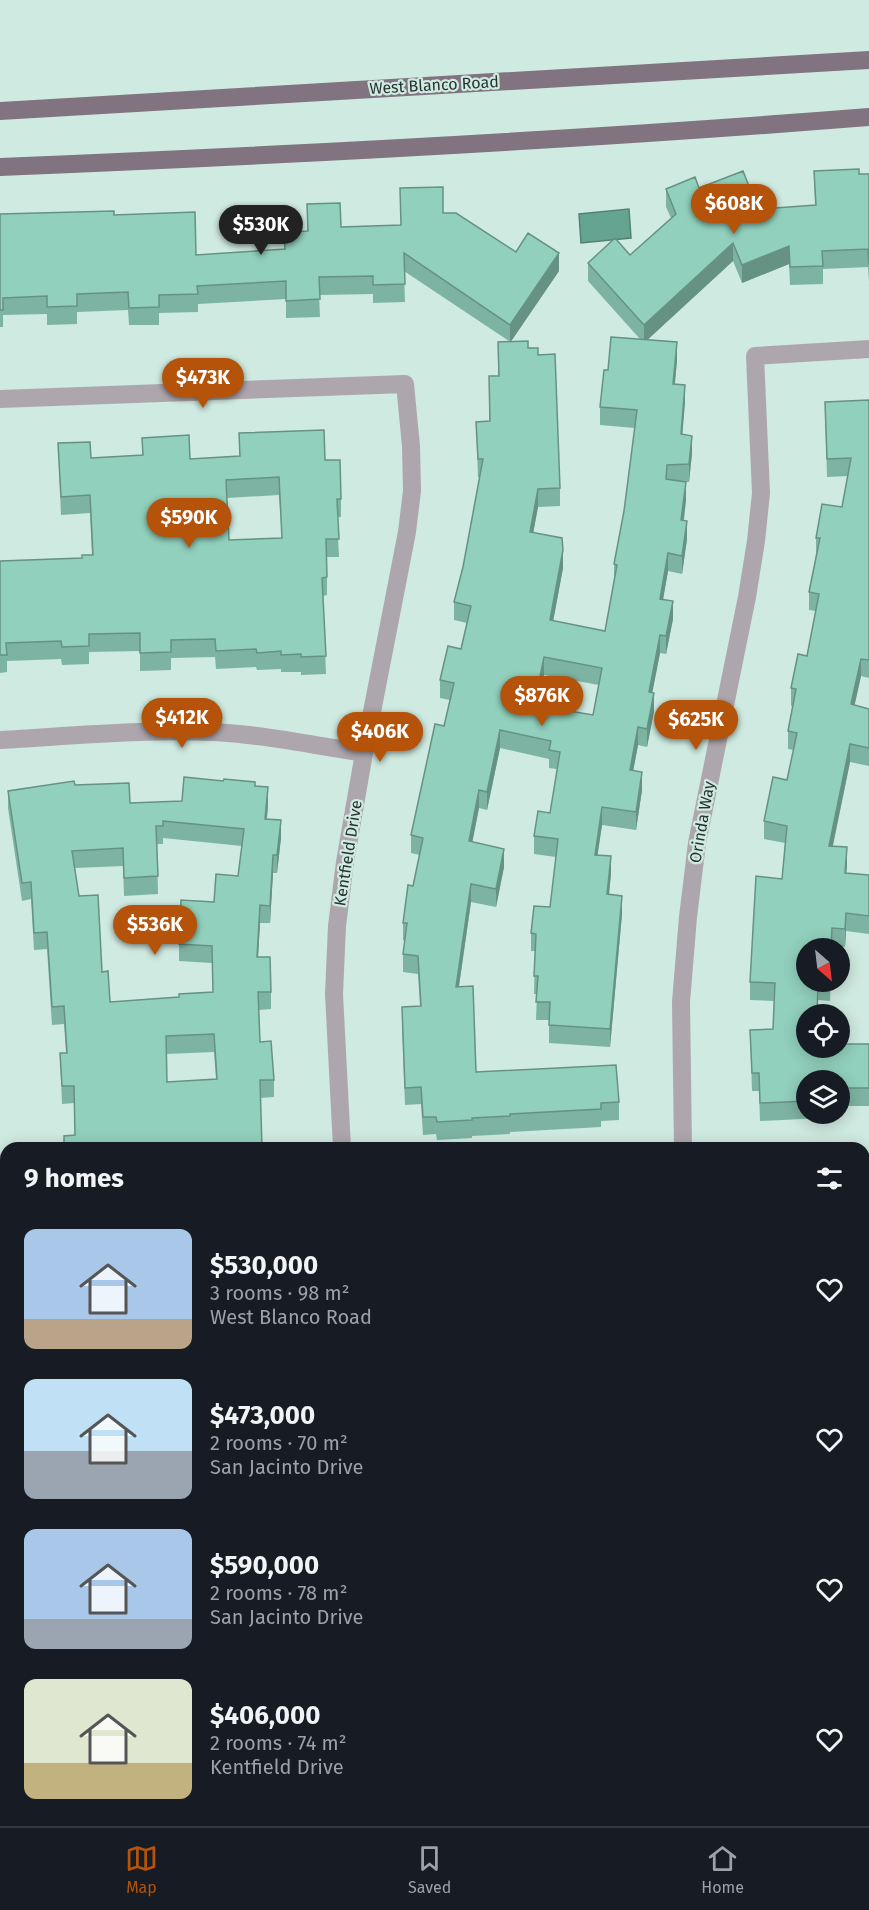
<!DOCTYPE html>
<html lang="en">
<head>
<meta charset="utf-8">
<style>
  :root { --surface:#171b24; --page:#20242c; --text:#f1f3f6; --muted:#9ea1a6; --line:#363941; --accent:#b45309 }
  body { margin:0; font-family:"Fira Sans",sans-serif; background:var(--page); color:var(--text); height:100vh; display:flex; flex-direction:column; font-size:22px; white-space:nowrap }
  * { box-sizing:border-box; margin:0 }
  p { font-size:20px; color:var(--muted) }
  .icon { flex:none; width:33px; height:33px; fill:none; stroke:currentColor; stroke-width:2; stroke-linecap:round; stroke-linejoin:round }
  .map { position:relative; flex:1; overflow:hidden }
  .panel { position:absolute; left:0px; top:1142px; width:870px; height:686px; display:flex; flex-direction:column; background:var(--surface); border-radius:18px 18px 0 0; box-shadow:0 3px 15px #0003 }
  .panel>* { flex:none }
  .needle { width:39px; rotate:152deg }
  .controls { position:absolute; left:796px; top:938px; display:grid; gap:12px }
  .controls a { display:grid; place-items:center; width:54px; height:54px; border-radius:50%; background:var(--surface); box-shadow:0 3px 15px #0003; font-size:30px }
  .price { position:absolute; translate:-50% -51px; padding:0 14px; border-radius:21px; background:var(--accent); color:#fff; font-size:20px; line-height:39px; filter:drop-shadow(0 2px 3px #0008) }
  .price::after { content:''; position:absolute; left:50%; top:36px; width:18px; height:14px; margin-left:-9px; background:inherit; clip-path:polygon(0 0,100% 0,50% 100%) }
  .price.active { background:#222; color:#fff }
  ul { padding:0; list-style:none }
  li { display:flex; align-items:center; gap:18px; height:150px; padding:0 24px }
  li span { display:grid; place-items:center; flex:none; width:168px; height:120px; border-radius:12px; color:#555 }
  li>.icon { margin-inline-start:auto }
  span .icon { width:72px; height:72px; fill:#fffc; stroke-width:1 }
  li b { font-size:26px }
  h2 { display:flex; justify-content:space-between; align-items:center; height:72px; padding:0 24px; font-size:26px }
  .menu { display:flex; justify-content:space-around; align-items:center; height:84px; border-top:2px solid var(--line); background:var(--surface); font-size:16px; color:var(--muted) }
  .menu a { display:grid; justify-items:center; gap:3px }
  .menu .active { color:var(--accent) }
  .map>svg:first-child { display:block }
</style>
</head>
<body>
<div class="map">
<svg width="869" height="1826" viewBox="0 0 869 1826">
  <rect width="100%" height="100%" fill="#cfeae0"/>
  <!-- water -->
  <path fill="#65a490" stroke="#538273" stroke-width="1.5" d="M629,209L631,238L581,243L579,214Z"/>
  <g fill="none" stroke-linecap="round" stroke-linejoin="round">
    <!-- minor -->
    <path stroke="#aea6ad" stroke-width="18" d="M0,399L405,384L411,446L412,491L407,532L364,753L345,862L337,926L334,994L342,1148
      M0,740C71,736 143,729 214,732C265,735 314,745 364,753
      M683,1148L681,1002L688,917L697,843L747,597L756,541L761,493L755,356L869,349
      M0,1163L6,1278
      M864,1174L869,1173
      M864,1519H869
      M864,1557L868,1659L864,1715
      M0,1564L6,1563
      M434,1826L437,1821
      M841,1826L842,1821"/>
    <!-- major -->
    <path stroke="#817380" stroke-width="18" d="M0,111L869,60
      M0,167C290,155 580,140 869,117"/>
  </g>
  <!-- wall -->
  <path fill="#7db3a2" fill-rule="evenodd" d="M814,171L859,174H869V282L868,267L823,269V284L790,285L789,264L742,283L733,261L647,340L677,360L675,384L685,402L682,434L692,453L689,482H685L686,500L684,521L687,539L682,574L668,571L663,599L673,619L666,654L660,653L652,692L654,711L647,747L638,745L633,771L642,790L636,830L602,825L597,855L611,874L609,895L622,914L610,1047L549,1043V1020H536L537,994H534L535,951H531V933L550,907L556,857L534,854V836L550,813L557,769L549,768V759L500,748L487,810L479,808L472,842L504,867L496,907L471,902L459,987L476,1072L619,1102V1120L601,1121V1127L510,1132V1134L472,1136V1138L437,1140L436,1134L423,1135L421,1104L405,1105L402,1025V1007L420,1006L418,974L403,972V954L405,941L403,940V923L413,886L420,855L411,853V835L444,726L450,700L440,698V680L461,649L467,623L454,620V602L463,567L480,477H478L476,422L489,421V376H498V342L509,341L404,271L405,302L373,303V294L319,295L320,317L286,318V299L198,304V312L159,313V325H129L128,310L77,312V324L47,325V314L3,315V327H0V214L114,215L196,255L284,249L307,231V204L341,227L400,225L443,213L516,252L559,271L511,341L528,348L538,355L560,488V506L538,507L533,533L563,568L553,621L605,631L614,582V564L624,511L635,428L600,425V407L608,370L640,339L588,281V263L630,255L671,218L666,207V189L699,188L760,214L815,205ZM544,675L599,685L593,715L538,705Z
    M869,400V678L861,676L854,705L869,709V766L850,762L833,846L847,865L846,873L869,875V934L846,931L845,947L832,946L830,1001L818,1000L807,1047L869,1044V1106H840V1080H807V1113H822V1118L760,1121L759,1091H752L750,1030L773,1029L774,1001L750,1000V982L782,879L785,843L764,839V821L787,780L794,750L788,749V731L793,706H791V688L807,656L816,611L809,610V592L816,555V538L842,507L848,476L827,477L825,402Z
    M239,433L325,460L341,499V517H337L339,557H327V595L323,596L326,674L301,675V672H281V669L257,670L256,667L216,669L215,657L171,658V670L140,671V651L89,652V664L62,665L61,659L7,661V672L0,673V561L82,558L92,555L90,513L61,515L58,443L91,458L142,455V438L190,459L239,456ZM279,495L282,538L229,540L227,498Z
    M75,785L130,803L182,801L255,786L268,805L267,819L281,838L277,873H273L270,923H260L258,957L271,992V1009L259,1010L260,1042L274,1080V1097L260,1098L262,1148H64V1136L75,1135L74,1103L62,1104L60,1053H66L64,1024L52,1025L47,949L34,950L31,899L22,901L8,808V791ZM163,838L242,846L238,876L214,902L179,944V961L212,963L213,992L179,997L110,1002L102,972L79,896L75,868L123,866L124,896L158,894L157,844H163ZM214,1052L216,1079L167,1082L166,1054Z
    M864,1221H869V1316H864Z
    M864,1358H869V1421H864Z
    M0,1644H6V1699H0Z
    M177,1821H300L308,1826H186Z
    M500,1821H582L580,1826H500Z
    M679,1821H775L773,1826H692Z"/>
  <!-- shaded-wall -->
  <path fill="#669284" d="M733,243V261L644,343V325Z
    M789,246V264L742,283V265Z
    M559,253V271L510,343V325Z
    M677,342V360L673,401V384Z
    M685,385V402L681,452V434Z
    M692,436V453L689,482V464Z
    M686,482V500L681,538V520Z
    M538,489V507L530,550V532Z
    M687,521V539L682,574V556Z
    M563,550V568L550,638V620Z
    M668,553V571L660,617V599Z
    M673,601V619L666,654V636Z
    M660,635V653L649,710V692Z
    M544,657V675L534,722V705Z
    M861,659V676L851,722V704Z
    M654,693V711L647,747V729Z
    M638,727V745L630,788V770Z
    M500,730V748L487,810V792Z
    M850,744V762L829,863V846Z
    M642,772V790L636,830V812Z
    M268,787V805L265,836V819Z
    M479,790V808L469,859V841Z
    M602,807V825L595,873V855Z
    M281,820V838L277,873V855Z
    M847,847V865L845,891V873Z
    M504,849V867L496,907V889Z
    M273,855V873L270,923V906Z
    M611,856V874L607,912V894Z
    M471,884V902L456,1005V987Z
    M622,896V914L610,1047V1029Z
    M260,905V923L257,975V957Z
    M846,913V931L845,947V929Z
    M574,1821H582L580,1826H571Z
    M768,1821H775L773,1826H767Z"/>
  <!-- building -->
  <path fill="#91d0bc" stroke="#669284" stroke-width="1.5" fill-rule="evenodd" d="M859,169V174H869V265L868,249L822,251L823,266L790,267L789,246L742,265L733,243L644,325L588,263L615,238L630,255L676,214L666,189L695,177L699,188L743,171L760,214L775,208L816,205L814,171Z
    M443,187V213H456L516,252L528,233L559,253L510,325L404,253L405,284L373,285V276L319,277L320,299L286,301V281L197,286L198,294L159,295V307L129,308L128,292L77,294V306L47,307V296L3,298V310H0V214L114,211V215L195,212L196,255L285,249L284,232L308,231L307,204L340,203L341,227L401,225L400,188Z
    M611,337L677,342L673,384L685,385L681,434L692,436L689,464L667,465L666,479L686,482L681,520L687,521L682,556L668,553L660,599L673,601L666,636L660,635L649,692L654,693L647,729L638,727L630,770L642,772L636,812L602,807L595,855L611,856L607,894L622,896L610,1029L549,1025L550,1002H536L538,976H534L536,934L531,933L534,906L550,907L558,839L534,836L538,811L550,813L560,752L549,750L551,741L500,730L487,792L479,790L469,841L504,849L496,889L471,884L456,987L473,986L476,1072L616,1065L619,1102L601,1103V1109L510,1114V1116L472,1118V1120L437,1122L436,1117H423L421,1087L405,1088L402,1007L421,1006L418,956L403,954L407,923H403L408,885L413,886L423,838L411,835L435,724L444,726L454,683L440,680L448,646L461,649L471,606L454,602L463,567L483,459H478L476,422L490,421L489,376H499L498,342L528,341V348H538V355L555,354L560,488L538,489L530,532L562,538L563,550L550,620L605,631L617,565L614,564L624,511L637,410L600,407L604,370H608ZM544,657L602,668L593,715L534,705Z
    M869,400V660L861,659L851,704L869,709V748L850,744L829,846L847,847L845,873L869,875V916L846,913L845,929L832,928L831,948H807V981H830V983H818L817,1014H807V1047H840V1044H869V1088H840V1080H807V1101L760,1103L759,1073H752L750,1030L773,1029L775,983L750,982L756,876L782,879L787,826L764,821L773,777L787,780L797,733L788,731L796,689L791,688L798,654L807,656L819,594L809,592L820,538H816L822,504L842,507L851,458L827,459L825,402Z
    M324,430L325,460H340L341,499H337L339,539H326L327,577L322,578L326,656L301,657V654L281,655V651L257,653L256,649L216,651L215,639L171,640V652L140,653V633L89,634V646L62,647L61,641L6,643L7,655H0V561L82,558V555H93L90,495L61,497L58,443L90,442L91,458L143,455L142,438L189,435L190,459L240,456L239,433ZM279,477L282,538L229,540L226,480Z
    M184,777L223,781L224,779L255,782V786L268,787L265,819L281,820L277,855H273L270,906L260,905L257,957H270L271,992H258L260,1042L271,1041L274,1080H260L262,1148H64V1136L75,1135L74,1086H62L60,1053H67L64,1006L52,1007L47,932L34,933L31,882L22,883L8,791L74,781L75,785L129,783L130,803L182,801ZM163,821L244,829L238,876L216,874L214,902L181,900L179,944L212,946L213,992L179,994V997L110,1002L108,971L102,972L98,895L79,896L72,851L123,848L124,878L158,876L156,826H163ZM214,1034L217,1079L167,1082L166,1036Z
    M864,1221H869V1298H864Z
    M864,1358H869V1403H864Z
    M0,1644H6V1686L0,1687Z
    M0,1797L6,1799V1821H124L133,1826H0Z
    M199,1821H300L308,1826H208Z
    M512,1821H574L571,1826H523Z
    M727,1821H768L767,1826H740Z"/>
  <g text-anchor="middle" dominant-baseline="central" stroke-width="4.5" stroke-linejoin="round" paint-order="stroke">
    <!-- street labels -->
    <g font-size="16" fill="#28332f" stroke="#cfeae0">
      <text transform="translate(434 85) rotate(-3)">West Blanco Road</text>
      <text transform="translate(702 822) rotate(-80)">Orinda Way</text>
      <text transform="translate(348 853) rotate(-81)">Kentfield Drive</text>
    </g>
  </g>
</svg>
<div class="controls">
<a><svg class="needle" viewBox="-14 -14 28 28"><path d="M0-13l5 13h-10z" fill="#e53935"/><path d="M0 13l5-13h-10z" fill="#9ea1a6"/></svg></a>
<a><svg class="icon" aria-label="locate" viewBox="0 0 24 24"><circle cx="12" cy="12" r="6"/><path d="M12 2v4M12 18v4M2 12h4M18 12h4"/></svg></a>
<a><svg class="icon" aria-label="layers" viewBox="0 0 24 24"><path d="M12 4l9 5-9 5-9-5zM3 14l9 5 9-5"/></svg></a>
</div>
<b class="price" style="left:734px;top:235px">$608K</b>
<b class="price active" style="left:261px;top:256px">$530K</b>
<b class="price" style="left:203px;top:409px">$473K</b>
<b class="price" style="left:189px;top:549px">$590K</b>
<b class="price" style="left:542px;top:727px">$876K</b>
<b class="price" style="left:182px;top:749px">$412K</b>
<b class="price" style="left:696px;top:751px">$625K</b>
<b class="price" style="left:380px;top:763px">$406K</b>
<b class="price" style="left:155px;top:956px">$536K</b>
<section class="panel">
<h2>9 homes<svg class="icon" aria-label="filters" viewBox="0 0 24 24"><path d="M4 7h16M4 17h16"/><circle cx="9" cy="7" r="2"/><circle cx="15" cy="17" r="2"/></svg></h2>
<ul>
<li><span style="background:linear-gradient(#a9c7e8 75%,#b9a48a 0)"><svg class="icon" aria-label="home" viewBox="0 0 24 24"><path d="M3 11l9-7 9 7M6 9v11h12V9"/></svg></span><div><b>$530,000</b><p>3 rooms · 98 m²</p><p>West Blanco Road</p></div><svg class="icon" aria-label="heart" viewBox="0 0 24 24"><path d="M12 20l-8-8c-3-5 5-10 8-4 3-6 11-1 8 4z"/></svg></li>
<li><span style="background:linear-gradient(#bfe0f5 60%,#9aa5b1 0)"><svg class="icon" aria-label="home" viewBox="0 0 24 24"><path d="M3 11l9-7 9 7M6 9v11h12V9"/></svg></span><div><b>$473,000</b><p>2 rooms · 70 m²</p><p>San Jacinto Drive</p></div><svg class="icon" aria-label="heart" viewBox="0 0 24 24"><path d="M12 20l-8-8c-3-5 5-10 8-4 3-6 11-1 8 4z"/></svg></li>
<li><span style="background:linear-gradient(#a9c7e8 75%,#9aa5b1 0)"><svg class="icon" aria-label="home" viewBox="0 0 24 24"><path d="M3 11l9-7 9 7M6 9v11h12V9"/></svg></span><div><b>$590,000</b><p>2 rooms · 78 m²</p><p>San Jacinto Drive</p></div><svg class="icon" aria-label="heart" viewBox="0 0 24 24"><path d="M12 20l-8-8c-3-5 5-10 8-4 3-6 11-1 8 4z"/></svg></li>
<li><span style="background:linear-gradient(#dfe7d0 70%,#c2b280 0)"><svg class="icon" aria-label="home" viewBox="0 0 24 24"><path d="M3 11l9-7 9 7M6 9v11h12V9"/></svg></span><div><b>$406,000</b><p>2 rooms · 74 m²</p><p>Kentfield Drive</p></div><svg class="icon" aria-label="heart" viewBox="0 0 24 24"><path d="M12 20l-8-8c-3-5 5-10 8-4 3-6 11-1 8 4z"/></svg></li>
</ul>
</section>
</div>
<nav class="menu">
<a class="active"><svg class="icon" aria-label="map" viewBox="0 0 24 24"><path d="M3 6l6-2 6 2 6-2v14l-6 2-6-2-6 2zM9 4v14M15 6v14"/></svg>Map</a>
<a><svg class="icon" aria-label="saved" viewBox="0 0 24 24"><path d="M7 4h10v16l-5-4-5 4z"/></svg>Saved</a>
<a><svg class="icon" aria-label="home" viewBox="0 0 24 24"><path d="M3 11l9-7 9 7M6 9v11h12V9"/></svg>Home</a>
</nav>
</body>
</html>
